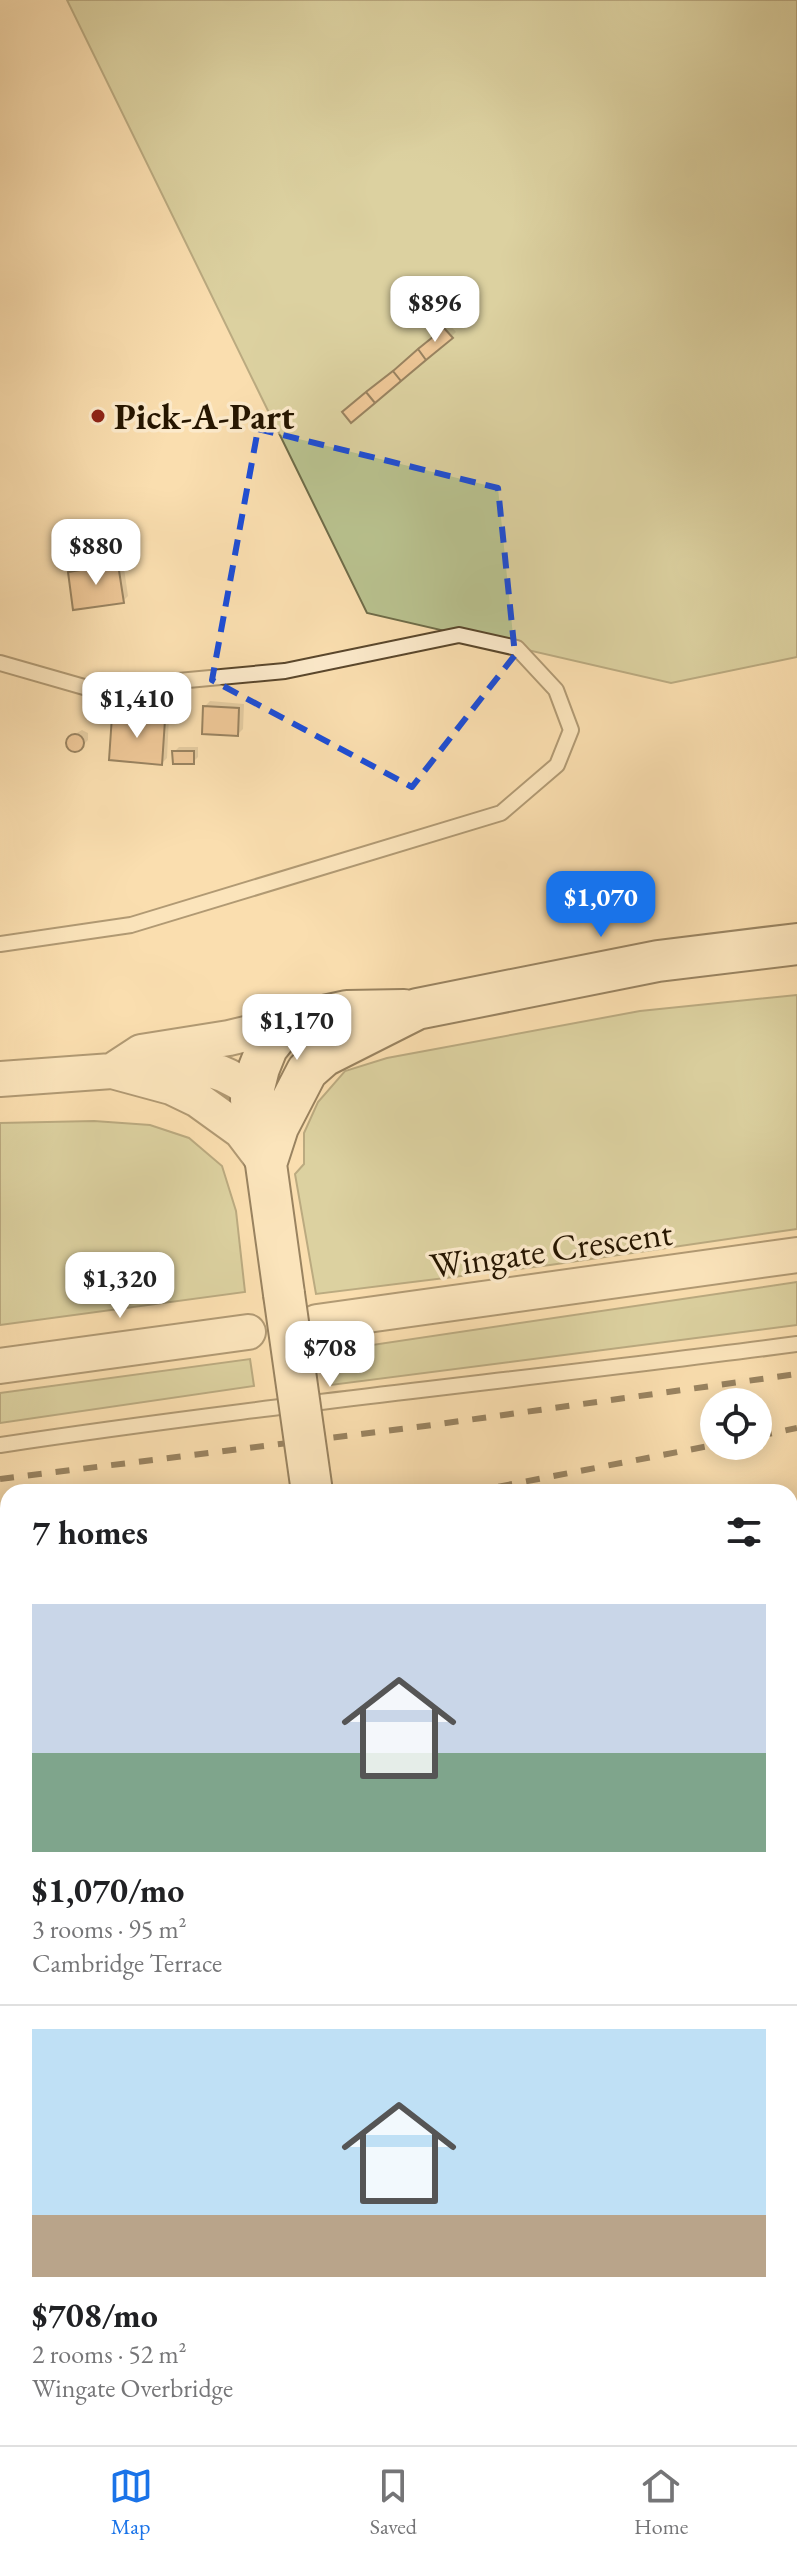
<!DOCTYPE html>
<html lang="en">
<head>
<meta charset="utf-8">
<style>
  :root { --surface:#fff; --page:#f6f6f6; --text:#202124; --muted:#757577; --line:#e0e0e0; --accent:#1a73e8 }
  body { margin:0; font-family:"EB Garamond",serif; background:var(--page); color:var(--text); height:100vh; display:flex; flex-direction:column; font-size:30px; white-space:nowrap }
  * { box-sizing:border-box; margin:0 }
  p { font-size:26px; color:var(--muted) }
  .icon { flex:none; width:44px; height:44px; fill:none; stroke:currentColor; stroke-width:2; stroke-linecap:round; stroke-linejoin:round }
  .map { position:relative; flex:1; overflow:hidden }
  .panel { position:absolute; left:0px; top:1484px; width:798px; height:962px; display:flex; flex-direction:column; background:var(--surface); border-radius:24px 24px 0 0; box-shadow:0 4px 20px #0003 }
  .panel>* { flex:none }
  .buttons { position:absolute; left:700px; top:1388px; display:grid; gap:16px }
  .buttons a { display:grid; place-items:center; width:72px; height:72px; border-radius:50%; background:var(--surface); box-shadow:0 4px 20px #0003; font-size:40px }
  .price { position:absolute; translate:-50% -68px; padding:0 18px; border-radius:16px; background:#fff; color:#222; font-size:26px; line-height:52px; filter:drop-shadow(0 2px 4px #0008) }
  .price::after { content:''; position:absolute; left:50%; top:48px; width:24px; height:18px; margin-left:-12px; background:inherit; clip-path:polygon(0 0,100% 0,50% 100%) }
  .price.active { background:var(--accent); color:#fff }
  ul { padding:0; list-style:none }
  li { display:grid; align-content:center; gap:16px; height:424px; padding:0 32px }
  li+li { border-top:2px solid var(--line) }
  li span { display:grid; place-items:center; height:248px; border-radius:0px; color:#555 }
  li>.icon { margin-inline-start:auto }
  span .icon { width:144px; height:144px; fill:#fffc; stroke-width:1 }
  li b { font-size:34px }
  h2 { display:flex; justify-content:space-between; align-items:center; height:96px; padding:0 32px; font-size:34px }
  .tabs { display:flex; justify-content:space-around; align-items:center; height:112px; border-top:2px solid var(--line); background:var(--surface); font-size:22px; color:var(--muted) }
  .tabs a { display:grid; justify-items:center; gap:4px }
  .tabs .active { color:var(--accent) }
  .map>svg:first-child { display:block }
</style>
</head>
<body>
<div class="map">
<svg width="797" height="2445" viewBox="0 0 797 2445">
  <rect width="100%" height="100%" fill="#fadeaf"/>
  <filter id="stains"><feTurbulence type="fractalNoise" baseFrequency=".0025" numOctaves="4"/><feColorMatrix values="0 0 0 0 .2 0 0 0 0 .09 0 0 0 0 .02 0 0 0 .5 -.17"/></filter>
  <radialGradient id="worn" r=".72"><stop offset=".6" stop-color="#630" stop-opacity="0"/><stop offset="1" stop-color="#630" stop-opacity=".3"/></radialGradient>
  <!-- green -->
  <path fill="#b9c28f" stroke="#6f6c48" stroke-width="2" d="M67,0H797V657L671,683L367,613Z
    M797,995V1229L550,1265L316,1294L295,1174L304,1164V1133L318,1102L345,1071L387,1058L640,1011Z
    M94,1121L150,1125L189,1138L222,1166L236,1211L245,1292L0,1325V1123Z
    M797,1282V1325L331,1385L325,1352Z
    M250,1359L254,1386L0,1423V1393Z
    M283,2438H736L741,2445H279Z"/>
  <!-- shadow -->
  <path fill="#0003" d="M450,325L456,332L451,337L350,408Z
    M123,561L128,596L123,601L70,573L75,568Z
    M210,701L244,704L243,729L238,734L205,706Z
    M119,712L169,716L167,758L162,763L114,717Z
    M82,730L88,733V740L80,748L74,750L69,746L70,737Z
    M179,747H198V757L193,762L174,752Z
    M797,1673V1727L790,1729V1675Z
    M8,1757V1894L0,1895V1848L7,1846L0,1810V1760Z
    M790,1905L797,1914V1992L790,1997Z
    M0,2095L8,2097V2114L5,2129L0,2134Z
    M797,2130V2183L790,2185V2132Z"/>
  <!-- building -->
  <path fill="#dfaa7b" stroke="#251500" stroke-width="2" d="M444,328L453,338L426,360L418,349Z
    M418,349L426,360L401,381L393,371Z
    M393,371L401,381L375,403L366,392Z
    M366,392L375,403L351,423L342,412Z
    M118,564L124,603L73,610L68,572Z
    M203,706L239,708L238,736L202,734Z
    M112,716L165,720L162,765L109,760Z
    M66 743a9 9 0 1 1 18 0a9 9 0 1 1-18 0Z
    M172,751H194V764H173Z
    M790,1697L797,1728L790,1731Z
    M8,1768V1896L0,1897V1858L8,1857L0,1820V1770Z
    M797,1801V1856L790,1861V1806Z
    M790,1929L797,1939V1994L790,1999Z
    M797,2138V2185L790,2187V2139Z"/>
  <g fill="none" stroke-linecap="round" stroke-linejoin="round">
    <defs>
      <path id="service" d="M0,663L91,689L285,671L459,635L517,648L556,690L571,730L557,765L501,813L131,925L0,944
        M0,1445C265,1405 532,1379 797,1344
        M0,2267L8,2242"/>
      <path id="minor" d="M790,1560L797,1559
        M0,1682L8,1681"/>
      <path id="tertiary" d="M160,1062C201,1063 243,1074 268,1110
        M112,1071L141,1052L229,1038L291,1023
        M0,1079L112,1071L171,1087L198,1100L241,1131L266,1164
        M317,1322L797,1255
        M0,1366L248,1332
        M790,2301L797,2299"/>
      <path id="secondary" d="M266,1164L278,1127L307,1071L324,1056L417,1009L658,961L797,944
        M284,1294L266,1164L251,1100L259,1068L267,1048L278,1034L291,1023L347,1011L404,1010
        M771,2438L776,2445
        M243,2445L248,2438"/>
    </defs>
    <!-- service casing -->
    <use href="#service" stroke="#5a472c" stroke-width="18"/>
    <!-- minor casing -->
    <use href="#minor" stroke="#5a472c" stroke-width="32"/>
    <!-- tertiary casing -->
    <use href="#tertiary" stroke="#5a472c" stroke-width="38"/>
    <!-- secondary casing -->
    <use href="#secondary" stroke="#251500" stroke-width="44"/>
    <!-- service -->
    <use href="#service" stroke="#fceacb" stroke-width="14"/>
    <!-- minor -->
    <use href="#minor" stroke="#fceacb" stroke-width="28"/>
    <!-- tertiary -->
    <use href="#tertiary" stroke="#fceacb" stroke-width="34"/>
    <!-- secondary -->
    <use href="#secondary" stroke="#fceacb" stroke-width="40"/>
    <!-- rail -->
    <path stroke="#251500" stroke-width="6" stroke-dasharray="14 14" stroke-linecap="butt" d="M758,1436L797,1428
      M0,1479L425,1426L797,1374
      M471,1492L714,1445
      M0,1571L8,1570"/>
    <defs>
      <path id="secondary-bridge" d="M284,1294L312,1492"/>
    </defs>
    <!-- secondary-bridge casing -->
    <use href="#secondary-bridge" stroke="#251500" stroke-width="44" stroke-linecap="butt"/>
    <!-- secondary-bridge -->
    <use href="#secondary-bridge" stroke="#fceacb" stroke-width="40"/>
  </g>
  <!-- marked area -->
  <path d="M0 0H797V2445H0ZM258,429L498,488L515,655L412,787L212,680Z" fill="#fadeaf" fill-opacity=".55" fill-rule="evenodd"/>
  <path fill="none" stroke="#1d4ed8" stroke-width="6" stroke-dasharray="16 10" stroke-linejoin="round" d="M258,429L498,488L515,655L412,787L212,680Z"/>
  <!-- markers -->
  <circle fill="#8f2418" stroke="#fceacb" stroke-width="3" cx="98" cy="416" r="8"/>
  <g text-anchor="middle" dominant-baseline="central" stroke-width="7" stroke-linejoin="round" paint-order="stroke">
    <!-- poi labels -->
    <g font-size="36" font-weight="bold" fill="#251500" stroke="#fceacb" text-anchor="start">
      <text x="114" y="416">Pick-A-Part</text>
    </g>
    <!-- street labels -->
    <g font-size="36" fill="#251500" stroke="#fceacb">
      <text transform="translate(551 1249) rotate(-8)">Wingate Crescent</text>
    </g>
  </g>
  <rect width="100%" height="100%" filter="url(#stains)"/>
  <rect width="100%" height="100%" fill="url(#worn)"/>
</svg>
<div class="buttons">
<a><svg class="icon" aria-label="locate" viewBox="0 0 24 24"><circle cx="12" cy="12" r="6"/><path d="M12 2v4M12 18v4M2 12h4M18 12h4"/></svg></a>
</div>
<b class="price" style="left:435px;top:344px">$896</b>
<b class="price" style="left:96px;top:587px">$880</b>
<b class="price" style="left:137px;top:740px">$1,410</b>
<b class="price active" style="left:601px;top:939px">$1,070</b>
<b class="price" style="left:297px;top:1062px">$1,170</b>
<b class="price" style="left:120px;top:1320px">$1,320</b>
<b class="price" style="left:330px;top:1389px">$708</b>
<section class="panel">
<h2>7 homes<svg class="icon" aria-label="filters" viewBox="0 0 24 24"><path d="M4 7h16M4 17h16"/><circle cx="9" cy="7" r="2"/><circle cx="15" cy="17" r="2"/></svg></h2>
<ul>
<li><span style="background:linear-gradient(#c9d6e8 60%,#7fa58c 0)"><svg class="icon" aria-label="home" viewBox="0 0 24 24"><path d="M3 11l9-7 9 7M6 9v11h12V9"/></svg></span><div><b>$1,070/mo</b><p>3 rooms · 95 m²</p><p>Cambridge Terrace</p></div></li>
<li><span style="background:linear-gradient(#bfe0f5 75%,#b9a48a 0)"><svg class="icon" aria-label="home" viewBox="0 0 24 24"><path d="M3 11l9-7 9 7M6 9v11h12V9"/></svg></span><div><b>$708/mo</b><p>2 rooms · 52 m²</p><p>Wingate Overbridge</p></div></li>
</ul>
</section>
</div>
<nav class="tabs">
<a class="active"><svg class="icon" aria-label="map" viewBox="0 0 24 24"><path d="M3 6l6-2 6 2 6-2v14l-6 2-6-2-6 2zM9 4v14M15 6v14"/></svg>Map</a>
<a><svg class="icon" aria-label="saved" viewBox="0 0 24 24"><path d="M7 4h10v16l-5-4-5 4z"/></svg>Saved</a>
<a><svg class="icon" aria-label="home" viewBox="0 0 24 24"><path d="M3 11l9-7 9 7M6 9v11h12V9"/></svg>Home</a>
</nav>
</body>
</html>
